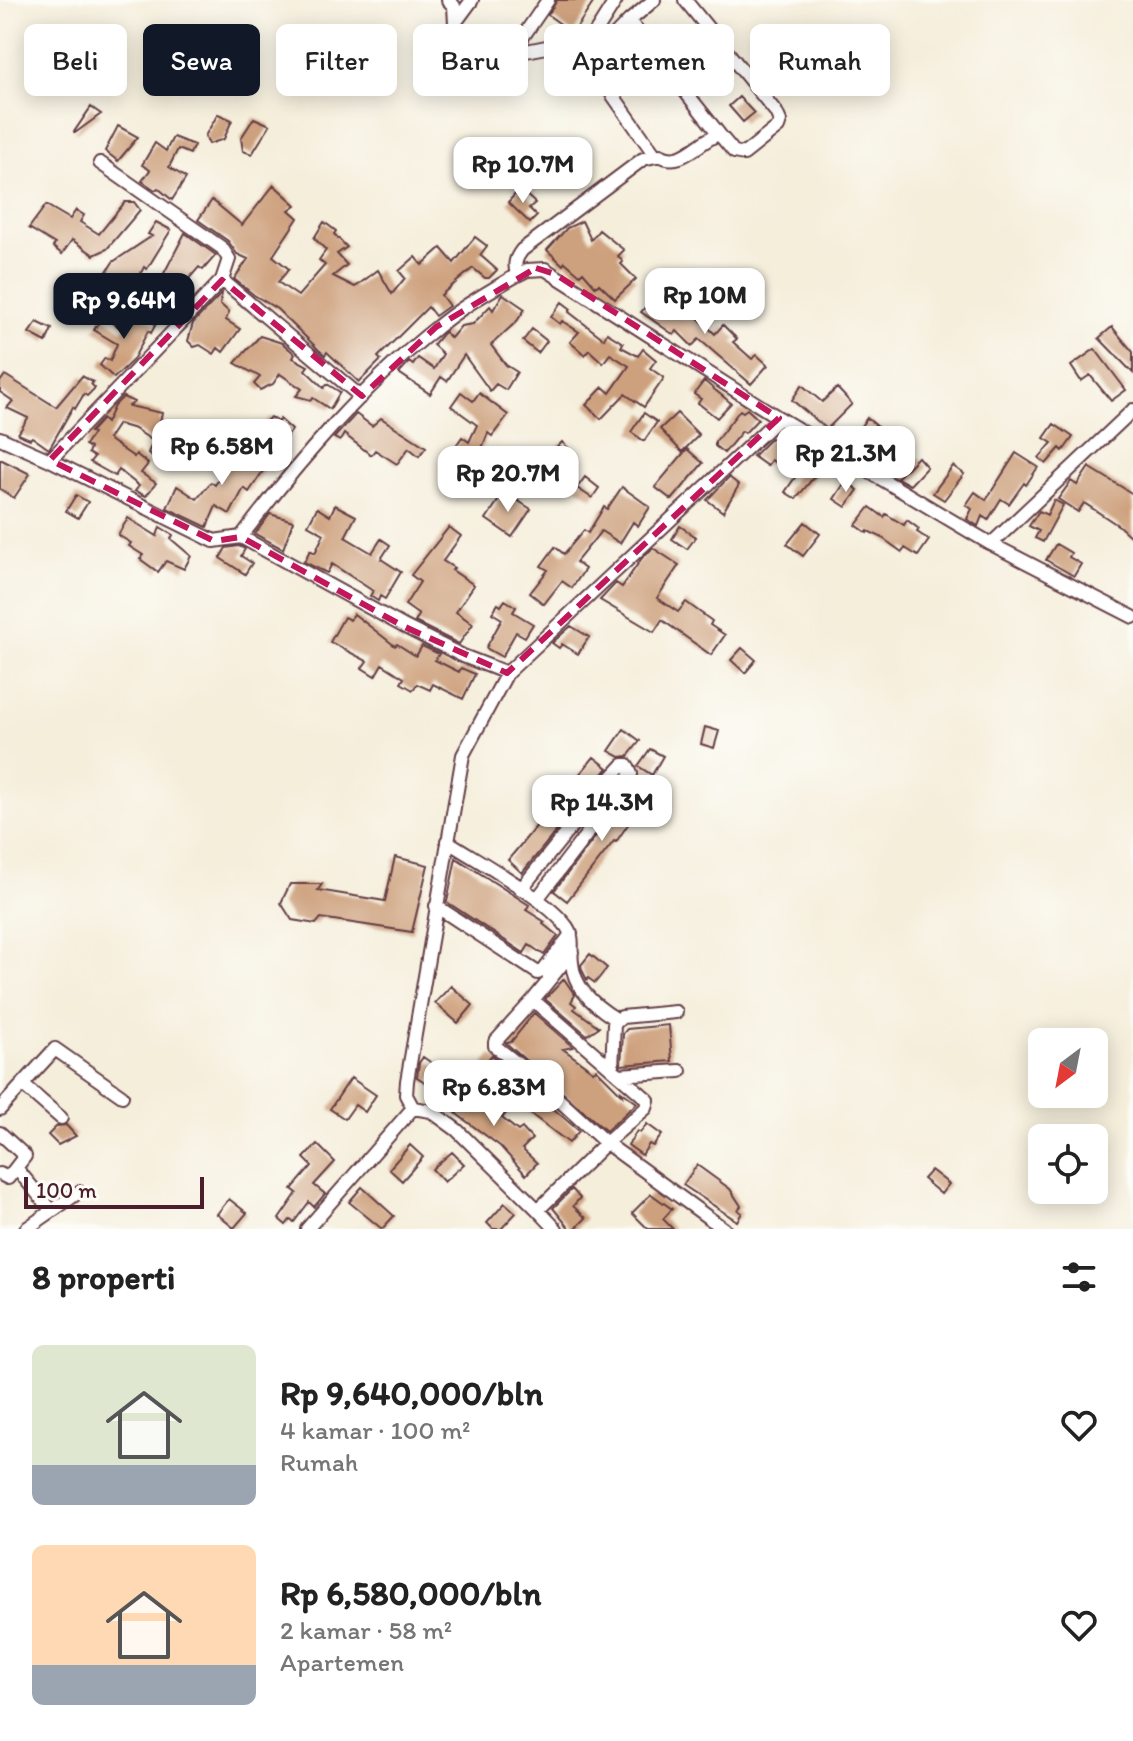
<!DOCTYPE html>
<html lang="id">
<head>
<meta charset="utf-8">
<style>
  :root { --surface:#fff; --page:#f2f2f2; --text:#222; --muted:#767676; --accent:#111827 }
  body { margin:0; font-family:Itim,sans-serif; background:var(--page); color:var(--text); height:100vh; display:flex; flex-direction:column; font-size:30px; white-space:nowrap }
  * { box-sizing:border-box; margin:0 }
  p { font-size:26px; color:var(--muted) }
  .icon { flex:none; width:44px; height:44px; fill:none; stroke:currentColor; stroke-width:2; stroke-linecap:round; stroke-linejoin:round }
  .map { position:relative; height:1229px; overflow:hidden }
  .details { display:flex; flex-direction:column; background:var(--surface); flex:1 }
  .details>* { flex:none }
  .hud { position:absolute; left:24px; top:24px; width:1086px; height:72px; display:flex; gap:16px }
  .needle { width:52px; rotate:212deg }
  .buttons { position:absolute; left:1028px; top:1028px; display:grid; gap:16px }
  .buttons a { display:grid; place-items:center; width:80px; height:80px; border-radius:12px; background:var(--surface); box-shadow:0 4px 20px #0003; font-size:40px }
  .scale { position:absolute; left:24px; bottom:20px; width:180px; box-sizing:border-box; padding-left:8px; border:4px solid #4a1f2b; border-top:0; font-size:22px; line-height:28px; white-space:nowrap; color:#4a1f2b; -webkit-text-stroke:6px #fdfcf7; paint-order:stroke }
  .price { position:absolute; translate:-50% -68px; padding:0 18px; border-radius:16px; background:#fff; color:#222; font-size:26px; line-height:52px; filter:drop-shadow(0 2px 4px #0008) }
  .price::after { content:''; position:absolute; left:50%; top:48px; width:24px; height:18px; margin-left:-12px; background:inherit; clip-path:polygon(0 0,100% 0,50% 100%) }
  .price.selected { background:var(--accent); color:#fff }
  ul { padding:0; list-style:none }
  li { display:flex; align-items:center; gap:24px; height:200px; padding:0 32px }
  li span { display:grid; place-items:center; flex:none; width:224px; height:160px; border-radius:12px; color:#555 }
  li>.icon { margin-inline-start:auto }
  span .icon { width:96px; height:96px; fill:#fffc; stroke-width:1 }
  li b { font-size:34px }
  h2 { display:flex; justify-content:space-between; align-items:center; height:96px; padding:0 32px; font-size:34px }
  .chip { padding:0 28px; border-radius:12px; background:var(--surface); box-shadow:0 4px 20px #0003; font-size:28px; line-height:72px }
  .chip.selected { background:var(--accent); color:#fff }
  .map>svg:first-child { display:block }
</style>
</head>
<body>
<div class="map">
<svg width="1133" height="1229" viewBox="0 0 1133 1229">
  <rect width="100%" height="100%" fill="#fdfcf7"/>
  <filter id="ink" filterUnits="userSpaceOnUse"><feTurbulence type="fractalNoise" baseFrequency=".0125" numOctaves="2"/><feDisplacementMap in="SourceGraphic" scale="16" xChannelSelector="R" yChannelSelector="G"/><feConvolveMatrix kernelMatrix="1 2 1 2 8 2 1 2 1" color-interpolation-filters="sRGB"/></filter>
  <filter id="wash" filterUnits="userSpaceOnUse"><feTurbulence type="fractalNoise" baseFrequency=".006" numOctaves="4" result="noise"/><feDisplacementMap in="SourceGraphic" scale="32" xChannelSelector="R" yChannelSelector="G"/><feGaussianBlur stdDeviation="1.8" result="paint"/><feColorMatrix in="noise" values="0 0 0 0 0 0 0 0 0 0 0 0 0 0 0 0 0 1.4 0 .05"/><feComposite in="paint" operator="in"/></filter>
  <g filter="url(#wash)">
    <rect width="100%" height="100%" fill="#f5eedb"/>
    <g id="blocks">
      <!-- building -->
      <path fill="#cea17e" d="M557,0H595L573,33L548,15Z
        M739,97L754,113L743,122L729,106Z
        M91,107L101,114L75,133L74,132Z
        M218,114L232,120L224,139L209,144L205,136Z
        M254,118L270,125L252,154L243,151L241,138Z
        M118,126L138,137L118,161L105,151Z
        M173,137L194,145L190,154L178,149L169,167L186,178L172,200L158,188L155,190L142,181L150,170L142,165L155,143L166,151Z
        M274,185L296,205L289,210L298,218L273,256L289,269L278,282L298,296L325,265L319,260L326,250L314,238L324,222L336,231L334,234L347,247L337,254L347,265L333,276L355,287L378,270L392,294L405,278L399,271L415,257L422,265L441,248L454,263L475,237L487,246L480,255L497,270L489,278H485L473,268L441,295L449,306L435,316L428,307L378,357L381,360L359,382L327,352L325,355L319,350L277,309L254,295L234,279L248,259L237,254L228,241L198,220L212,200L242,225Z
        M520,189L535,203L529,208L537,216L530,223L508,202Z
        M125,202H134L140,210L107,249L94,255L72,240L62,254L53,247L55,244L29,228L46,205L70,219L76,210L84,215L80,222L99,234Z
        M582,221L591,240L599,230L624,250L618,256L623,262L621,264L636,279L615,299L599,284L596,287L583,272L580,275L565,262L563,265L547,250L567,228Z
        M156,222L171,230L147,269L144,267L132,290L138,293L132,303L119,291L111,304L103,299L113,285L104,276L113,262L152,236L148,234Z
        M185,233L216,255L203,270L199,267L175,295L159,283Z
        M222,293L220,304L229,312L226,320L240,329L223,352L218,348L214,354L200,345L194,347L188,341L193,323Z
        M503,294L525,309L517,321L491,345L506,365L517,372L506,390L496,384L490,391L464,355L447,381L441,377L430,394L399,373L409,362L413,365L418,358L434,369L443,354L433,345L442,334L445,332L451,338L461,326L473,324L490,306L493,310Z
        M689,294L699,301L691,311L715,334L723,325L737,339L733,342L752,359L757,355L768,365L751,384L699,339L692,346L677,331L674,335L641,312L655,296L674,313Z
        M562,302L571,309L569,312L604,339L607,333L623,343L621,347L638,356L643,349L656,360L650,368L664,378L644,407L625,394L601,419L586,405L603,387L610,393L629,366L610,354L603,363L589,350L585,355L570,342L579,332L562,321L560,324L551,317Z
        M134,312L156,324L151,333L148,331L133,360L114,378L100,365L105,358L110,361L117,344L94,330L103,316L123,330Z
        M37,322L52,329L46,342L29,333Z
        M1112,327L1133,352V373L1099,338Z
        M532,329L547,341L538,353L523,341Z
        M260,336L282,343L295,354L293,358L308,366L305,370L324,388L327,384L340,392L330,409L313,398L311,400L296,396L302,389L280,374L273,384L260,390L254,384L260,377L235,363Z
        M1095,349L1126,390L1111,401L1090,375L1081,381L1071,366Z
        M5,375L56,407L82,376L93,382L91,384L95,388L87,396L84,394L75,409L73,407L49,449L32,437L30,439L18,434L28,418L7,408L13,401L0,392V382Z
        M704,381L731,403L717,418L698,403L701,399L694,394Z
        M802,385L822,402L837,388L852,404L827,429L792,400Z
        M461,392L473,401L479,393L508,415L492,436L488,433L482,448L469,462L453,450L462,437L469,442L477,425L451,406Z
        M123,397L134,402L129,406L162,413L160,421L167,425L153,441L135,429L118,424L108,439L134,457L136,454L148,464L141,473L156,483L146,496L135,491L139,486L119,470L115,476L90,462L94,457L88,453L90,448L85,445L93,433L90,432L102,419L106,423L114,406Z
        M747,409L758,419L745,433L742,431L724,453L715,446V442L740,410L743,412Z
        M644,413L657,422L644,441L631,432Z
        M677,413L699,435L682,452L660,429Z
        M356,414L372,426L381,418L426,447L419,456L409,448L397,464L375,450L371,455L344,434L340,441L334,438Z
        M270,417L278,422L280,419L292,430L282,444L269,438L262,440L258,430Z
        M867,418L878,427L870,439L858,430Z
        M1054,424L1073,437L1063,451L1060,448L1046,464L1039,458L1052,443L1044,438Z
        M771,438L784,447L786,444L823,466L796,499L785,492L796,476L771,460L767,466L753,456Z
        M245,440L269,462L249,492L244,488L230,514L216,506L207,527L167,508L177,486L197,499L211,482L215,485Z
        M153,441L170,452L163,462L148,453Z
        M562,442L576,455L561,471L547,458Z
        M687,449L703,463L672,500L655,487Z
        M1016,453L1038,467L1026,485L1024,483L1009,504L1001,499L988,520L982,516L978,526L967,519L972,509L966,505L975,492L986,500Z
        M918,457L927,467L910,485L897,478Z
        M0,459L30,474L14,498L0,489Z
        M953,466L964,474L944,500L933,493Z
        M1089,467L1133,494V539L1119,526L1084,503L1078,512L1058,499L1071,481L1077,485Z
        M585,477L599,488L592,498L577,488Z
        M729,477L739,485L723,512L707,500Z
        M846,481L858,490L846,507L834,499Z
        M622,487L650,507L638,526L633,522L620,543L601,531L576,562L585,569L572,588L562,581L544,604L530,593L548,570L541,566L555,547L564,554L584,530L588,533L604,507L607,509Z
        M504,492L531,509L512,537L486,519Z
        M76,495L88,502L78,518L66,511Z
        M1054,500L1063,505L1043,542L1035,538L1039,531L1029,526L1039,511L1047,515Z
        M335,505L356,516L345,537L372,553L381,539L390,545L381,559L401,572L385,599L380,596L378,601L370,596L373,591L332,564L327,573L304,562L310,550L315,553L324,534L308,525L317,508L330,516Z
        M870,507L884,517L886,514L904,525L907,520L919,529L917,532L929,540L918,556L905,548L902,552L881,537L868,531L867,533L856,525Z
        M270,514L293,521L283,549L255,534Z
        M128,518L157,536L160,527L173,535L171,539L191,556L184,569L166,561L158,572L140,559L143,555L129,546L131,543L118,535Z
        M805,522L820,534L803,556L787,544Z
        M680,526L696,537L687,549L672,539Z
        M449,527L461,536L443,561L454,568L452,570L474,585L456,612L473,624L459,644L415,622L419,615L405,605L420,582L411,575Z
        M1056,544L1071,553L1069,557L1081,564L1074,576L1046,560Z
        M239,546L245,549L241,556L252,563L245,574L220,558L226,548Z
        M653,548L679,565L657,598L678,612L686,602L712,621L710,625L725,635L711,655L662,620L654,632L600,600L616,583L622,587L642,558Z
        M505,600L516,607L513,612L533,624L525,637L516,632L502,657L486,648L502,619L492,613L498,604L501,606Z
        M354,614L395,646L397,644L416,656L422,646L439,654L435,660L459,672L461,668L475,674L463,699L433,684L430,690L417,684L413,690L401,683L404,678L382,664L375,676L362,668L367,661L330,642L344,617L350,620Z
        M571,626L589,637L578,654L562,644L559,648L552,643Z
        M742,648L756,660L745,673L731,660Z
        M705,727L719,731L714,748L701,744Z
        M624,729L640,741L628,756L620,757L609,751Z
        M650,749L663,756L652,775L638,766Z
        M594,757L608,768L522,873L508,860Z
        M635,785L648,795L616,842L614,841L567,901L554,891Z
        M395,857L428,865L412,932L321,918L316,924L292,920L281,903L290,884H322L318,890L385,901Z
        M456,858L529,905L526,910L545,922L543,924L558,936L544,955L529,945L524,953L447,902Z
        M590,954L607,968L595,983L588,978L587,980L582,970L581,965Z
        M564,979L575,995L571,1002L576,1006L574,1009L599,1027L587,1035L545,999Z
        M451,986L473,1005L458,1023L435,1003Z
        M534,1013L573,1047L563,1049L593,1071L596,1069L622,1095L621,1091L637,1103L606,1131L506,1043L511,1042Z
        M669,1025L672,1061L621,1065L623,1034L627,1029Z
        M492,1055L579,1131L569,1143L503,1093L507,1087L484,1064Z
        M423,1057L439,1068L428,1084L417,1077L419,1063Z
        M351,1078L376,1095L365,1112L355,1105L345,1119L330,1109Z
        M455,1088L468,1101L471,1098L488,1112L497,1101L507,1112L502,1118L518,1131L522,1128L532,1139L522,1149L537,1163L526,1175L500,1146L458,1115L443,1099Z
        M647,1124L662,1135L653,1146L649,1144L642,1155L628,1145L637,1131L640,1133Z
        M66,1125L76,1136L58,1145L48,1135L57,1126Z
        M317,1144L335,1162L314,1185L325,1194L314,1207L309,1202L294,1222L290,1220L286,1225L279,1219L297,1193L292,1189L312,1166L304,1158Z
        M410,1145L423,1157L402,1181L389,1169Z
        M452,1152L464,1164L444,1182L432,1169Z
        M697,1165L730,1189L741,1206L738,1210L742,1213L737,1221L683,1185Z
        M931,1170L949,1184L941,1194L923,1179Z
        M362,1187L394,1216L382,1229L349,1202Z
        M572,1189L580,1198L573,1206L586,1218L575,1229H570L553,1208Z
        M651,1194L672,1209L663,1219L673,1229H648L632,1213Z
        M229,1199L247,1213L234,1228L217,1214Z
        M505,1203L516,1213L501,1229H493L487,1223Z"/>
    </g>
  </g>
  <g filter="url(#ink)">
    <use href="#blocks" fill-opacity="0" stroke="#643e45" stroke-width="2"/>
    <g fill="none" stroke-linecap="round" stroke-linejoin="round">
      <defs>
        <path id="street" d="M448,0L454,6L455,24L467,67
          M616,0L592,38L596,67L602,80L655,155
          M629,21L719,134
          M455,23L472,0
          M511,54L548,0
          M595,56L629,21L654,0
          M428,78L511,54L592,38
          M517,275C514,264 515,259 522,250L643,159L660,155C682,168 698,141 719,134L734,152L744,154L778,127L780,121L776,112L685,0
          M222,280L361,397
          M0,438L50,460L214,541L241,537L403,626L463,656L507,673L463,755L407,1081L406,1095L413,1108L307,1229
          M50,460L222,280L229,259L222,248L100,163
          M241,537C298,462 362,387 436,328C461,307 490,291 517,275L527,270L545,269L779,418L991,544L1133,617
          M991,544L1133,410
          M507,673L779,418
          M447,841C479,862 546,898 567,927C575,939 570,950 572,963C574,988 596,1007 616,1019
          M521,889L609,780L623,765H627L631,774L623,787L537,899
          M436,906L538,973L544,970L571,934
          M533,1000L648,1100L646,1108L606,1143L534,1077L495,1046V1042Z
          M533,1000L572,952
          M612,1068L614,1024L622,1017L676,1012
          M619,1075L680,1071
          M22,1084L61,1118
          M413,1108L431,1111L457,1130L538,1210L606,1143L724,1229
          M0,1109L55,1049L122,1096
          M0,1133L25,1156L8,1178L0,1174
          M17,1169L52,1211
          M538,1210L556,1229
          M26,1229L79,1192"/>
      </defs>
      <!-- street casing -->
      <use href="#street" stroke="#643e45" stroke-width="16"/>
      <!-- street -->
      <use href="#street" stroke="#fff" stroke-width="12"/>
    </g>
  </g>
  <!-- marked area -->
  <path fill="none" stroke="#c2185b" stroke-width="6" stroke-dasharray="16 10" stroke-linejoin="round" d="M536,268L555,274L779,418L507,673L403,626L241,537L214,541L50,460L222,280L362,396L436,327Z"/>
</svg>
<div class="buttons">
<a><svg class="needle" viewBox="-14 -14 28 28"><path d="M0-13l5 13h-10z" fill="#e53935"/><path d="M0 13l5-13h-10z" fill="#767676"/></svg></a>
<a><svg class="icon" aria-label="locate" viewBox="0 0 24 24"><circle cx="12" cy="12" r="6"/><path d="M12 2v4M12 18v4M2 12h4M18 12h4"/></svg></a>
</div>
<div class="scale">100 m</div>
<b class="price" style="left:523px;top:205px">Rp 10.7M</b>
<b class="price" style="left:705px;top:336px">Rp 10M</b>
<b class="price selected" style="left:124px;top:341px">Rp 9.64M</b>
<b class="price" style="left:222px;top:487px">Rp 6.58M</b>
<b class="price" style="left:846px;top:494px">Rp 21.3M</b>
<b class="price" style="left:508px;top:514px">Rp 20.7M</b>
<b class="price" style="left:602px;top:843px">Rp 14.3M</b>
<b class="price" style="left:494px;top:1128px">Rp 6.83M</b>
<div class="hud">
<a class="chip">Beli</a>
<a class="chip selected">Sewa</a>
<a class="chip">Filter</a>
<a class="chip">Baru</a>
<a class="chip">Apartemen</a>
<a class="chip">Rumah</a>
</div>
</div>
<section class="details">
<h2>8 properti<svg class="icon" aria-label="filters" viewBox="0 0 24 24"><path d="M4 7h16M4 17h16"/><circle cx="9" cy="7" r="2"/><circle cx="15" cy="17" r="2"/></svg></h2>
<ul>
<li><span style="background:linear-gradient(#dfe7d0 75%,#9aa5b1 0)"><svg class="icon" aria-label="home" viewBox="0 0 24 24"><path d="M3 11l9-7 9 7M6 9v11h12V9"/></svg></span><div><b>Rp 9,640,000/bln</b><p>4 kamar · 100 m²</p><p>Rumah</p></div><svg class="icon" aria-label="heart" viewBox="0 0 24 24"><path d="M12 20l-8-8c-3-5 5-10 8-4 3-6 11-1 8 4z"/></svg></li>
<li><span style="background:linear-gradient(#ffd9b3 75%,#9aa5b1 0)"><svg class="icon" aria-label="home" viewBox="0 0 24 24"><path d="M3 11l9-7 9 7M6 9v11h12V9"/></svg></span><div><b>Rp 6,580,000/bln</b><p>2 kamar · 58 m²</p><p>Apartemen</p></div><svg class="icon" aria-label="heart" viewBox="0 0 24 24"><path d="M12 20l-8-8c-3-5 5-10 8-4 3-6 11-1 8 4z"/></svg></li>
</ul>
</section>
</body>
</html>
